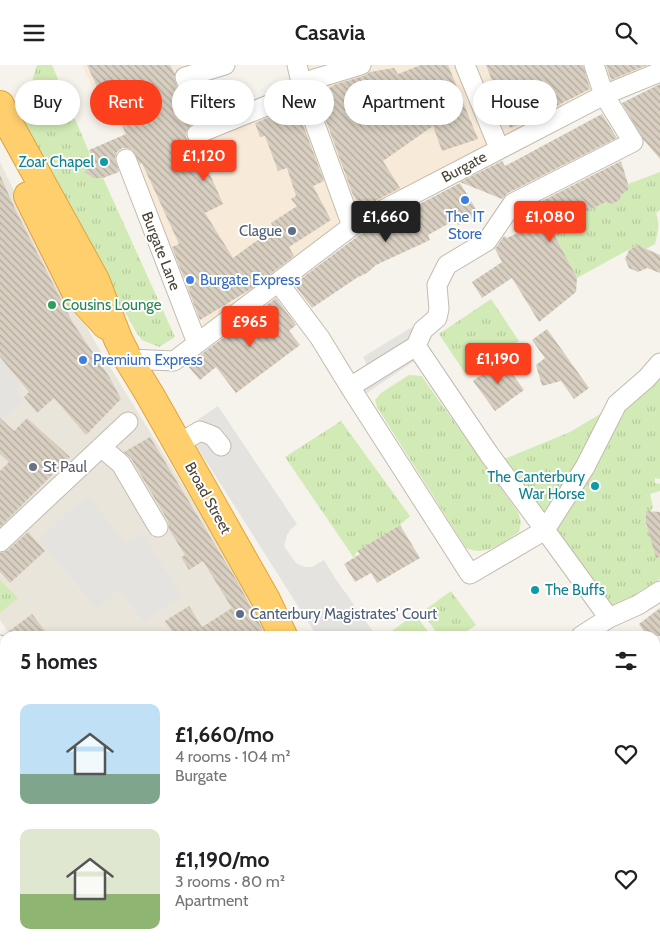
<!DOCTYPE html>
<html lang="en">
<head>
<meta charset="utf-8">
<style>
  :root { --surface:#fff; --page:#f2f2f2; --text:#202124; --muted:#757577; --accent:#fc3f1d }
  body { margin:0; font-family:Cabin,sans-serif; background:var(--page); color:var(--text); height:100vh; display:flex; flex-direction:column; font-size:19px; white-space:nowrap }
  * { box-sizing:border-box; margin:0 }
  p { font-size:16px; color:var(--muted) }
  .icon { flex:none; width:28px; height:28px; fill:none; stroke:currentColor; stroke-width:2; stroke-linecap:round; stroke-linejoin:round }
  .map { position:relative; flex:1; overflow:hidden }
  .details { position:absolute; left:0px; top:566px; width:660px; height:321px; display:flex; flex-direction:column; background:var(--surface); border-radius:15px 15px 0 0; box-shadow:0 2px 8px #0003 }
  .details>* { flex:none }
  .hud { position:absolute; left:15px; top:15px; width:630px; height:45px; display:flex; gap:10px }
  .price { position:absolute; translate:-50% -42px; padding:0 11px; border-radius:5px; background:var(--accent); color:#fff; font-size:16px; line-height:32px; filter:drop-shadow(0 1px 2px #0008) }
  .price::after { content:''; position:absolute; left:50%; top:30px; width:15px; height:11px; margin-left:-8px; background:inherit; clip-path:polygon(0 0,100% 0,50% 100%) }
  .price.on { background:#222; color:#fff }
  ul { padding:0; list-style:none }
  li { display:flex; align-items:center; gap:15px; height:125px; padding:0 20px }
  li span { display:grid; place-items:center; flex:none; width:140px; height:100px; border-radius:10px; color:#555 }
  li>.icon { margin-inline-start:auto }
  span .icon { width:60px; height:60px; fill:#fffc; stroke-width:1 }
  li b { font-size:21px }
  h2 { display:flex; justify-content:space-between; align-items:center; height:60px; padding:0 20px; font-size:21px }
  .chip { padding:0 18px; border-radius:22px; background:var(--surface); box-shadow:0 2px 8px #0003; font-size:18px; line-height:45px }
  .chip.on { background:var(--accent); color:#fff }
  header { display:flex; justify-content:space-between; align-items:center; height:65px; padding:0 20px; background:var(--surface); font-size:22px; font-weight:600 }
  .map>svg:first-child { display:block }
</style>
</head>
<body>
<header><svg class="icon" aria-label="menu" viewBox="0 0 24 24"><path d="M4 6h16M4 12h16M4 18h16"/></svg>Casavia<svg class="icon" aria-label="search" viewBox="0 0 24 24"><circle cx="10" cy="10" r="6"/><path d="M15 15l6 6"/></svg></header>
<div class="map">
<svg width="660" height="887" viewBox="0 0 660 887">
  <defs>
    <pattern id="grass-tufts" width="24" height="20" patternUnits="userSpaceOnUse" patternTransform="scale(1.25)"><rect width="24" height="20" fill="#d2eab5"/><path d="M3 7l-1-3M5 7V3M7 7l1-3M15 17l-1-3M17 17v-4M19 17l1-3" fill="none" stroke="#b6ca9c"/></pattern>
    <pattern id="building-back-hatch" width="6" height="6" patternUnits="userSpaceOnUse" patternTransform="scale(1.25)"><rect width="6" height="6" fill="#d8cfc1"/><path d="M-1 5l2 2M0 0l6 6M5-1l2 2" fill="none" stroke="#b1aa9e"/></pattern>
  </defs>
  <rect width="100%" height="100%" fill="#f6f3ec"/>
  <!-- residential -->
  <path fill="#eae5da" d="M0,97L41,182L105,294L215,472L273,571H11L0,555Z
    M621,882L637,887H304L301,883Z"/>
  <!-- commercial -->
  <path fill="#f7ead8" d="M82,0H193L178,5L205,73L295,34L307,60L340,157L301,193L204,262L129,81L110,43L99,36Z
    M297,0H660L352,161Z"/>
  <!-- education -->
  <path fill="#efe8d6" d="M0,592L5,598V882H260L263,887H0Z"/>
  <!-- grass -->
  <path fill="url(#grass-tufts)" d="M37,0H52L92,94L88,99L86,105C90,113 95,113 103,113L175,272L159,282L142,275L136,267L62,131L21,49L34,44L30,23Z
    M660,107V145L656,148C660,159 658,167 655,179L646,184L637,180L577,213L552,165L574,163L579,150L606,137L612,139L620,135L621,130L628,125V119Z
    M491,234L519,276L467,311L439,269Z
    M660,298V414L655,413V418L660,419V426L650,429L653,442L650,447H646V450H649V459L646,460L647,463L660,472V514L640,526L619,543L601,542L489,389L507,393L570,367L617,339Z
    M409,310L422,311L425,316L518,447L521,457L519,467C501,478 487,492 466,483L377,342L375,335L381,328Z
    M341,356L410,451L400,460L357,486L354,493L285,392Z
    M0,515L18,533L0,548Z
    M451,526L476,560L460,571H439L422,547Z
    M415,549L431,571H385Z"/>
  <!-- parking -->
  <path fill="#e5e3e0" d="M412,262L429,286L364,330L352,309L367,300L363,292Z
    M0,294L20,318L16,325L24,334L0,355Z
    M218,341L297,459L291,464L287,470L284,481L296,498L305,502H312L324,495L335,513L376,571H317L199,385L187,362Z
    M87,430L126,479L142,468L181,530L144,557L119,525L97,544L39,474Z"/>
  <!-- building -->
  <path fill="url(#building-back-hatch)" d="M87,0H170L175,9V16L192,59L186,67V73L191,78L197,80L223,139L205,148L233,193L274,163L271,158L297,141L291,134L296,131L287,103L278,106L265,71L260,72L255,58L296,41L324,116L313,121L331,155L289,182L294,191L251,224L200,255L172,182L179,179L142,98L140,99L133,86L128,83H122L117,87L115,93L119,107L103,113H93L85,107L88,99L92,94L89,85L126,69L109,32L103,35Z
    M421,0H448L478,74L442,86L433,61L383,96L400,123L362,143L353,130L317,31L336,19L364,11L370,7L394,3L398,9Z
    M486,0H583L590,24L527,56L510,63Z
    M606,0H647L611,15Z
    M660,19V94L643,74L622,38Z
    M602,49L617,73L508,128L502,134L460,117L502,96L505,101Z
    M621,96L628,119V125L621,130L620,135L612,139L606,137L579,150L574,163L555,171L577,213L576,227L539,257L512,213L482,233L472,217L502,197L495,184L504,171L507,173L522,166L532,141Z
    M0,110L16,146L73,258L110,313L121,334L86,370L54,333L37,348L24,332L29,327L0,292Z
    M460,118L479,149L458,160L455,155L428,170L430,175L376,200L367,208L358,212L312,243L294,219L358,171Z
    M637,180L660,190V208L647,203L638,207L629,203L625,194L629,185Z
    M276,233L296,260L289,266L300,280L236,328L216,302L200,315L187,300Z
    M547,264L589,323L574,334L561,316L542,321L536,300L545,293L532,275Z
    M502,295L524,325L495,346L473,316Z
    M0,353L14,366L27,353L70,392L0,462V406L9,397L0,389Z
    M150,372L237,516L266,571H175L165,556L189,541L202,562L232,543L203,496L189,505L181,492L185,490L169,464L168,456L131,393L124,387Z
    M646,446L660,447V492L656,493L646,458Z
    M400,460L420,493L377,518L371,508L355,517L344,499L360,489L357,486Z
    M28,467L45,486L10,518L0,507V488L8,485Z
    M660,543V571H647L639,559Z
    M32,549L49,571H7L4,570Z"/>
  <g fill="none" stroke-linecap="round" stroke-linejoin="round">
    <defs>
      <path id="minor" d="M297,0L303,26L352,161
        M465,0L499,83
        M301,18L361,0
        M207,65L185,12L225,0
        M197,69L303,26
        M126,94L197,278
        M278,217L320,273L350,322
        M416,281L489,389L545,465L470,509L350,322Z
        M416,281L423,265L437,253L439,244L437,220L447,200L487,176L513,138L633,77L604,30L594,0
        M128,294L174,296L352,161L604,30L660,7
        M660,298L647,313L617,339L585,402L545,465L609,553L638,540L660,526
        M178,379L200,366L213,371L221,381
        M101,382L121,399L158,462
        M0,477L128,357
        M581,571L609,553
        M0,580L5,586
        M279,882L282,887
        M172,887L177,882
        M579,887V884"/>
      <path id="highway" d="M0,40L10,61L95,215L118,274L128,294L150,330L266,535L283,571
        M28,131L76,227L106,260
        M647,882L660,886"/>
    </defs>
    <!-- minor casing -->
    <use href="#minor" stroke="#c2bbae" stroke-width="21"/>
    <!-- highway casing -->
    <use href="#highway" stroke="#e0a43c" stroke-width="30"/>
    <!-- minor -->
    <use href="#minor" stroke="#fff" stroke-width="19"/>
    <!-- highway -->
    <use href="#highway" stroke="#ffcf6e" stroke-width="28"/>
  </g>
  <!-- markers -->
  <g fill="#0f9aa8" stroke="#fff" stroke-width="2">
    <circle cx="104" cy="97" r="5"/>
    <circle cx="595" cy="421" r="5"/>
    <circle cx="535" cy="525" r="5"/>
  </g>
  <g fill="#3f7fe0" stroke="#fff" stroke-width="2">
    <circle cx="465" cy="135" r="5"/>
    <circle cx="190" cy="215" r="5"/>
    <circle cx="83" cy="295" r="5"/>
  </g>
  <g fill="#5c6f8a" stroke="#fff" stroke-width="2">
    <circle cx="292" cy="166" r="5"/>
    <circle cx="240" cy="549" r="5"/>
  </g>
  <circle fill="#2e9e5b" stroke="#fff" stroke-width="2" cx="52" cy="240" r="5"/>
  <circle fill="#6b7280" stroke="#fff" stroke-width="2" cx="33" cy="402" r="5"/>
  <g text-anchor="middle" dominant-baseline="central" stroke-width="4" stroke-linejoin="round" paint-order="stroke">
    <!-- culture labels -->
    <g font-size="15" fill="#0d838f" stroke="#fff" text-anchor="end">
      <text x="94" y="97">Zoar Chapel</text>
      <text x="585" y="412">The Canterbury<tspan x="585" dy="17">War Horse</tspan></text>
      <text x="545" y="525" text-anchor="start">The Buffs</text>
    </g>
    <!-- street labels -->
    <g font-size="15" fill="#4b4439" stroke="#fff">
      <text transform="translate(464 102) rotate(-28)">Burgate</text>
      <text transform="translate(161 186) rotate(69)">Burgate Lane</text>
      <text transform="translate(208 433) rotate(61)">Broad Street</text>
    </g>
    <!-- shop labels -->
    <g font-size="15" fill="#366cbe" stroke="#fff" text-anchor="start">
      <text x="465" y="152" text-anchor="middle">The IT<tspan x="465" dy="17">Store</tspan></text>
      <text x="200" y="215">Burgate Express</text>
      <text x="93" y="295">Premium Express</text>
    </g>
    <!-- service labels -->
    <g font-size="15" fill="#4e5e75" stroke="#fff" text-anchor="end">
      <text x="282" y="166">Clague</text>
      <text x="250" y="549" text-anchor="start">Canterbury Magistrates' Court</text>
    </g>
    <!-- leisure labels -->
    <g font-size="15" fill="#27864d" stroke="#fff" text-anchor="start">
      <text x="62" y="240">Cousins Lounge</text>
    </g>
    <!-- worship labels -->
    <g font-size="15" fill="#5b616d" stroke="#fff" text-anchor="start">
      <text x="43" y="402">St Paul</text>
    </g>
  </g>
</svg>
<b class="price" style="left:204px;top:117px">£1,120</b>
<b class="price on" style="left:386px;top:178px">£1,660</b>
<b class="price" style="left:550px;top:178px">£1,080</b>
<b class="price" style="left:250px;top:283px">£965</b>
<b class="price" style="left:498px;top:320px">£1,190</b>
<div class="hud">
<a class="chip">Buy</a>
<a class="chip on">Rent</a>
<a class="chip">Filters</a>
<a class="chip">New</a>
<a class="chip">Apartment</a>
<a class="chip">House</a>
</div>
<section class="details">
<h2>5 homes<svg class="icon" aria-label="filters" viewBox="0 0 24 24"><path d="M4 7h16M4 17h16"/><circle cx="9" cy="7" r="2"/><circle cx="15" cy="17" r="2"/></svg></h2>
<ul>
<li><span style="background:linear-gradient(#bfe0f5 70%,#7fa58c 0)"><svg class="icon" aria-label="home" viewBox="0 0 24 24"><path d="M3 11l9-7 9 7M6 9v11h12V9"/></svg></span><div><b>£1,660/mo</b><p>4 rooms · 104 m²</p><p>Burgate</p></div><svg class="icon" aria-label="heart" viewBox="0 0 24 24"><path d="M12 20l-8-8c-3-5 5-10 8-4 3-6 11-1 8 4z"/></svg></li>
<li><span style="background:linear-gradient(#dfe7d0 65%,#8fb573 0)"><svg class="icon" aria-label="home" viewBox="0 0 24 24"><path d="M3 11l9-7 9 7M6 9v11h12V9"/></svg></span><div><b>£1,190/mo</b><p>3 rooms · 80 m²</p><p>Apartment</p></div><svg class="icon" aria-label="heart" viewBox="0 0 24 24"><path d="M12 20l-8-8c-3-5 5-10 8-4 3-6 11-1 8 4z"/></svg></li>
</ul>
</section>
</div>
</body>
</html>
